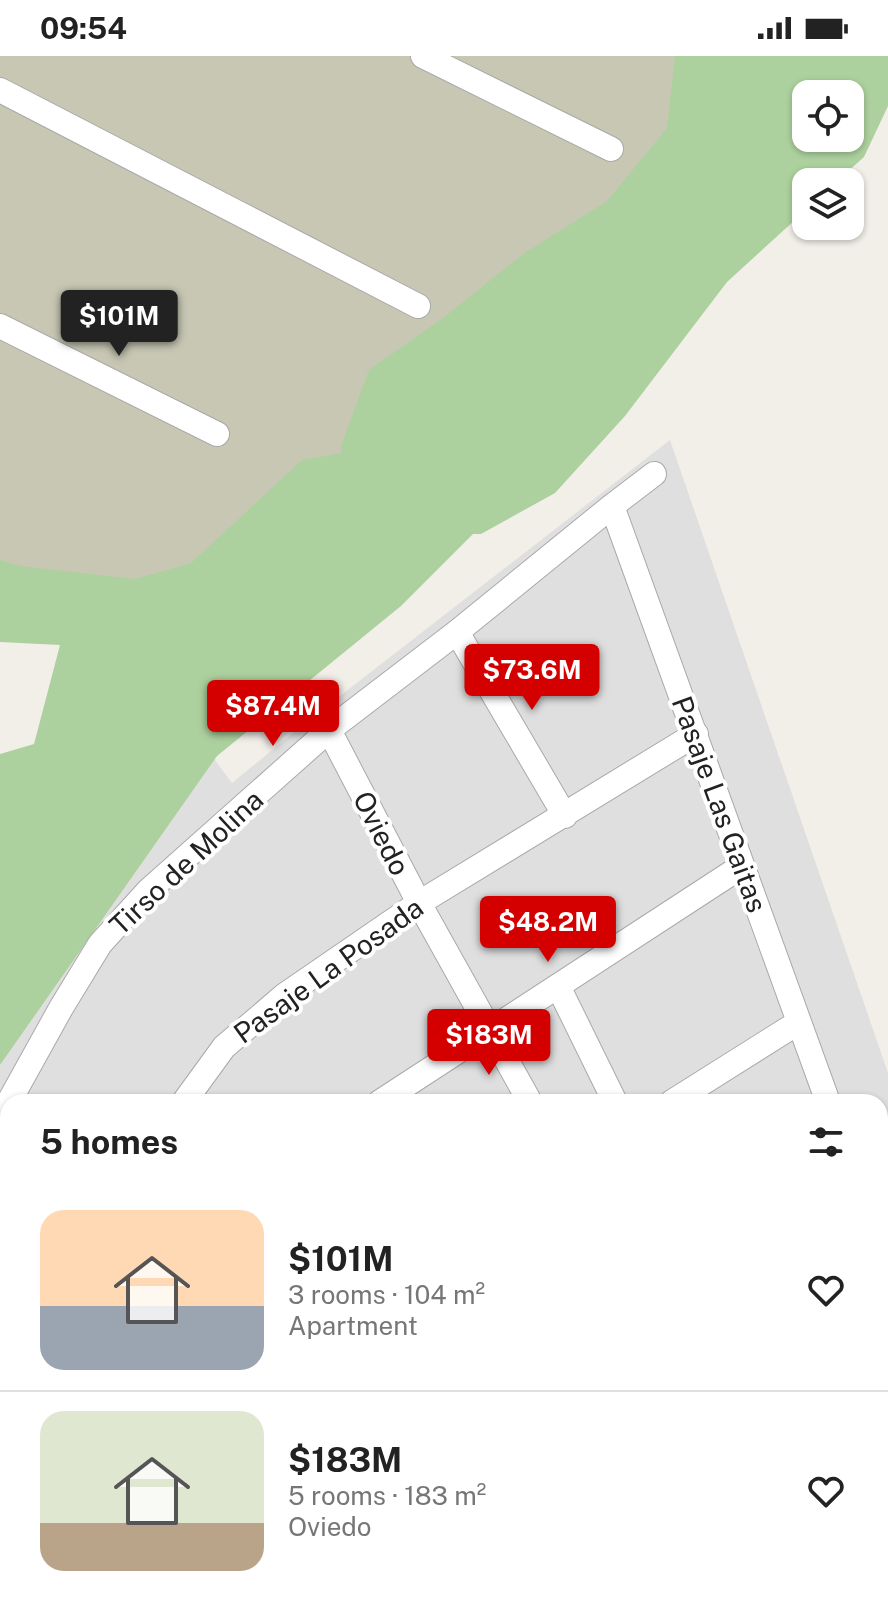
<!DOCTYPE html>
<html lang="en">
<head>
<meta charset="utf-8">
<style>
  :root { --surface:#fff; --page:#f2f2f2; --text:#222; --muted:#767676; --line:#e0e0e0; --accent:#d40000 }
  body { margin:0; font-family:"Public Sans",sans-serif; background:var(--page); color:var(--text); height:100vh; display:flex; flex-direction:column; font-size:30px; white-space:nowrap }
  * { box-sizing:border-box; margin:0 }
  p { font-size:26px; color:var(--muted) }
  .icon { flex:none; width:44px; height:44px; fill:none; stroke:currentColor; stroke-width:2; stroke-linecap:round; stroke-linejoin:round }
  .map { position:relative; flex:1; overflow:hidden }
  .side { position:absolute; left:0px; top:1038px; width:888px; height:512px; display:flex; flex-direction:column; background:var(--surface); border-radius:24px 24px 0 0; box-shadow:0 2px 6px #0004 }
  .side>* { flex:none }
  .fabs { position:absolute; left:792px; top:24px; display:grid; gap:16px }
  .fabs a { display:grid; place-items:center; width:72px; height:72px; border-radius:16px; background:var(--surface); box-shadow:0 2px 6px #0004; font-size:40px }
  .price { position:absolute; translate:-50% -68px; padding:0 18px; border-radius:8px; background:var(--accent); color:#fff; font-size:26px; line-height:52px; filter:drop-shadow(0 2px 4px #0008) }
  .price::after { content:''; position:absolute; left:50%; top:48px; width:24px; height:18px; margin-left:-12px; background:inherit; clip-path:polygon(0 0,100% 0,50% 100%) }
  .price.on { background:#222; color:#fff }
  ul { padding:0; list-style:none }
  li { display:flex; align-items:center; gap:24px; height:200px; padding:0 40px }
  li+li { border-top:2px solid var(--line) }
  li span { display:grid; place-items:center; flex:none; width:224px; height:160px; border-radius:24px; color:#555 }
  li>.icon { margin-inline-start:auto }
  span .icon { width:96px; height:96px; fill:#fffc; stroke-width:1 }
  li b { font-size:34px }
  h2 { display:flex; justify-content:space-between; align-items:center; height:96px; padding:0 40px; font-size:34px }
  .status { display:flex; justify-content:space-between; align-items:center; height:56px; padding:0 40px; background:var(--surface); direction:ltr }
  .status svg { height:22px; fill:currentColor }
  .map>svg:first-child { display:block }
</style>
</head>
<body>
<div class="status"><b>09:54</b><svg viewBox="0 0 49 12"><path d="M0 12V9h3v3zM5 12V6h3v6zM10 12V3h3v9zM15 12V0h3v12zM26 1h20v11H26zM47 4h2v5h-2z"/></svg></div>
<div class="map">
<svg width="888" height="1550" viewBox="0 0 888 1550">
  <rect width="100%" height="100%" fill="#f2efe9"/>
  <!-- residential -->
  <path fill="#e0dfdf" d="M670,384L888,1017V1264L880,1269V1046H8V1542H449L436,1550H0V882L201,685L232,727L309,664Z
    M888,1499V1550H807L820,1542H880V1504Z"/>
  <!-- construction -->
  <path fill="#c7c7b4" d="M0,0H784L323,531L0,522Z"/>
  <!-- grass -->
  <path fill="#cdebb0" d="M888,1358V1499L880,1504V1363Z
    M607,1542H820L807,1550H593Z"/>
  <!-- forest -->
  <path fill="#add19e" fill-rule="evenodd" d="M675,0H888V50L864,101L836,126H806V154L727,226L625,360L555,437L481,478H473L401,550L217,700L0,1009V698L34,688L60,589L0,586V504L20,510L135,523L191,507L302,404L341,397V390L369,314L443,262L523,198L607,145L667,72ZM806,38H850V82H806Z"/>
  <!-- park -->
  <path fill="#c8facc" d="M8,1477V1542H131L136,1550H12L0,1535V1482Z"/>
  <!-- building -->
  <path fill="#c7bfb8" stroke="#c4b6ab" stroke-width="2" d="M229,1542H259L262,1547L258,1550H235Z
    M379,1542H405L402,1544L404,1548L402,1550H384Z"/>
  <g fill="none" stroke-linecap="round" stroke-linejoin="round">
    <defs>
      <path id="minor" d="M423,0L611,93
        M0,34L418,250
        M0,270L217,378
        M612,450L828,1046
        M457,576L565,760
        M329,674L419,847L530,1046
        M558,930L615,1046
        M184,1046L224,991L285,939L419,847L696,678
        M380,1046L742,810
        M672,1046L799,966
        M0,1062L61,952L100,888L148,835L329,674L457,576L612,450L654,418
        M0,1295L8,1309
        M0,1473L8,1468
        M140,1542L145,1550
        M0,1547L3,1550
        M171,1550L184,1542
        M858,1550L870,1542"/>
      <path id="secondary" d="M880,1315L888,1313
        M880,1354L888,1349
        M491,1550L503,1542
        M567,1550L580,1542"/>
    </defs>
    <!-- minor casing -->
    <use href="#minor" stroke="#a9a9a9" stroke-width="26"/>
    <!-- secondary casing -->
    <use href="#secondary" stroke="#707d05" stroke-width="38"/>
    <!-- path -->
    <path stroke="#fa8072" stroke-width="5" stroke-dasharray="4 4" stroke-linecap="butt" d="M0,1508L8,1511
      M47,1542L53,1550
      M95,1542L99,1550"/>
    <!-- minor -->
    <use href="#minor" stroke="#fff" stroke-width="24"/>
    <!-- secondary -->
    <use href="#secondary" stroke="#f7fabf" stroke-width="36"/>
    <!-- rail -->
    <path stroke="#707070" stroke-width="6" stroke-dasharray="16 16" stroke-linecap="butt" d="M880,1446L888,1441
      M717,1550L729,1542"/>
  </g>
  <g text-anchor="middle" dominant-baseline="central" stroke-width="8" stroke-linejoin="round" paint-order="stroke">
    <!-- street labels -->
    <g font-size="28" fill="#222" stroke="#fff">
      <text transform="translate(720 748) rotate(70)">Pasaje Las Gaitas</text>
      <text transform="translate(382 777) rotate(63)">Oviedo</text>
      <text transform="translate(186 806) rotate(-43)">Tirso de Molina</text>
      <text transform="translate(328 914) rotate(-36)">Pasaje La Posada</text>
    </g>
  </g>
</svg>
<div class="fabs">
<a><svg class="icon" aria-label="locate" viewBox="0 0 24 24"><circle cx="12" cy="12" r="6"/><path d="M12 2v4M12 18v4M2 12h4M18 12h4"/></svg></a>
<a><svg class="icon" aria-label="layers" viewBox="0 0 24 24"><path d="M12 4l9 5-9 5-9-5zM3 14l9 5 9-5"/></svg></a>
</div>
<b class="price on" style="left:119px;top:302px">$101M</b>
<b class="price" style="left:532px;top:656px">$73.6M</b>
<b class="price" style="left:273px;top:692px">$87.4M</b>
<b class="price" style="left:548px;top:908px">$48.2M</b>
<b class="price" style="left:489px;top:1021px">$183M</b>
<section class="side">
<h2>5 homes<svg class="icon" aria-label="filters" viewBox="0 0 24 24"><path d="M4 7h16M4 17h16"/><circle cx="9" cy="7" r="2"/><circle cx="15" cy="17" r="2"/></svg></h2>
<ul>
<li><span style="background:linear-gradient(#ffd9b3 60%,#9aa5b1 0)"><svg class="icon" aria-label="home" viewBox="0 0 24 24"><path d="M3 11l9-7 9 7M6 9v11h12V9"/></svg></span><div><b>$101M</b><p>3 rooms · 104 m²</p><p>Apartment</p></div><svg class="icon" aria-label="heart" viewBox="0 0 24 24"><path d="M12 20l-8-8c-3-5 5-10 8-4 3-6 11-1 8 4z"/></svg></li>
<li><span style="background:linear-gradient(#dfe7d0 70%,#b9a48a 0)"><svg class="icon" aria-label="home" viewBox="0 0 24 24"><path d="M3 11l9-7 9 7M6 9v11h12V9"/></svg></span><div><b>$183M</b><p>5 rooms · 183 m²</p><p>Oviedo</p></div><svg class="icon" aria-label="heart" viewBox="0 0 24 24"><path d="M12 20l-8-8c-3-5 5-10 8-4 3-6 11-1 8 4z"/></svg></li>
</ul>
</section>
</div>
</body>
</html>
